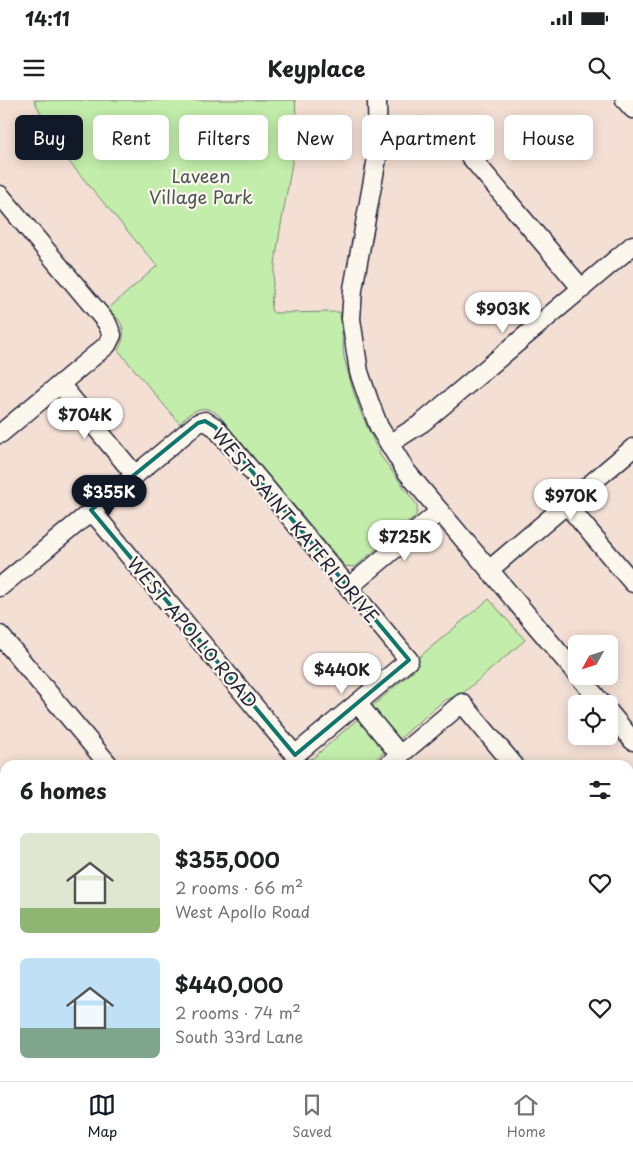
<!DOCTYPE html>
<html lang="en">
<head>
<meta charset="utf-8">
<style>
  :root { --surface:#fff; --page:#f6f6f6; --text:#202124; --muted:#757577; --line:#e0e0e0; --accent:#111827 }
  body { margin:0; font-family:"Playpen Sans",sans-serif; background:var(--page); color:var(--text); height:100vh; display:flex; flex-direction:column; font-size:19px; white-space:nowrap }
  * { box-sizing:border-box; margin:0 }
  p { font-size:16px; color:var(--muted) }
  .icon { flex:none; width:28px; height:28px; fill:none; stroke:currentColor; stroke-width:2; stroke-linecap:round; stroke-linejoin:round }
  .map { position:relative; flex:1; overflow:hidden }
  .drawer { position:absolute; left:0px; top:660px; width:634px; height:321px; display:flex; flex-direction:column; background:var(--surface); border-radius:15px 15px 0 0; box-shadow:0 2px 12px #0003 }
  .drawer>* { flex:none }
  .hud { position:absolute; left:15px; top:15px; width:604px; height:45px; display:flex; gap:10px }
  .needle { width:32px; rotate:230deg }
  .controls { position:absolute; left:568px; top:535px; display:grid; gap:10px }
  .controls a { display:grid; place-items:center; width:50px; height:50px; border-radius:8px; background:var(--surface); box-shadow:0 2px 12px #0003; font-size:25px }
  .price { position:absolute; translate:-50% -42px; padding:0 11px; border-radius:18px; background:#fff; color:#222; font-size:16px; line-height:32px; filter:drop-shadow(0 1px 2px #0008) }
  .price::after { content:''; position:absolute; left:50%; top:30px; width:15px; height:11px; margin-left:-8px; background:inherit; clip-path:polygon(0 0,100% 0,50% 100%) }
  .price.current { background:var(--accent); color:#fff }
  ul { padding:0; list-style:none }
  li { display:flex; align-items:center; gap:15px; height:125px; padding:0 20px }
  li span { display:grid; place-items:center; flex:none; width:140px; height:100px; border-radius:8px; color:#555 }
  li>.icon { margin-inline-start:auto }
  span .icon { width:60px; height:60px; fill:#fffc; stroke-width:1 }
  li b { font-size:21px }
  h2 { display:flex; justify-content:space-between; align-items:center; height:60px; padding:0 20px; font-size:21px }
  .pill { padding:0 18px; border-radius:8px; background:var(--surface); box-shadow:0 2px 12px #0003; font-size:18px; line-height:45px }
  .pill.current { background:var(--accent); color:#fff }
  .status { display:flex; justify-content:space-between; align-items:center; height:35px; padding:0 25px; background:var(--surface); direction:ltr }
  .status svg { height:14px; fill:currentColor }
  header { display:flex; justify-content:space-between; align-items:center; height:65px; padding:0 20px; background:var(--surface); font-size:22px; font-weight:700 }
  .dock { display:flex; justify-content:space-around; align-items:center; height:70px; border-top:1px solid var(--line); background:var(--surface); font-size:14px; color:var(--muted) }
  .dock a { display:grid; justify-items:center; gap:2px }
  .dock .current { color:var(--accent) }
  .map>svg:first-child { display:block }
</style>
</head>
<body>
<div class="status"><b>14:11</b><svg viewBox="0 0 49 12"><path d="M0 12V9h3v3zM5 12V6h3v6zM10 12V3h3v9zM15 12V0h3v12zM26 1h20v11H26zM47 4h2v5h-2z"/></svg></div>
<header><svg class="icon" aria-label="menu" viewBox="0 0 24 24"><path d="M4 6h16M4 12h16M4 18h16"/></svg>Keyplace<svg class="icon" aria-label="search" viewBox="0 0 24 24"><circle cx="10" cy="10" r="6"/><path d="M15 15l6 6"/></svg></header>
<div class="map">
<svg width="633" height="981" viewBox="0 0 633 981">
  <rect width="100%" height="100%" fill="#f3dfd4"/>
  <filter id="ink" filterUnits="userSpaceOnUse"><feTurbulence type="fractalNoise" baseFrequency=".02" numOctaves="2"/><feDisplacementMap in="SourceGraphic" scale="10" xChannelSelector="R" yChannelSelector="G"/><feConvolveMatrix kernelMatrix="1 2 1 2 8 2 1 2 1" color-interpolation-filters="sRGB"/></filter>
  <g filter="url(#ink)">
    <!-- green -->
    <path fill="#c2edaa" stroke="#728872" d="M34,0H295C299,35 291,68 285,103C278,139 273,174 271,210L274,213L340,212L344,257L354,294L362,315L380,355L417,405V411L416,416L355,467L345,466L228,327C214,304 197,302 180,324L118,250C129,231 122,221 108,209L157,166L60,51Z
      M489,499L525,540L462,594L443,601L369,665H291L294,663L313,658L415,569L418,558Z
      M0,791L5,796V883L0,877Z
      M5,914V976H30L28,981H0V918Z"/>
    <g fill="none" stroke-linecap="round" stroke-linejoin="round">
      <defs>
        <path id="minor" d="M377,0L378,53L353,189L351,219L359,272L369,301L379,327L406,371L576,573
          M625,0L633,9
          M423,27L442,30L453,36L582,189
          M0,95L107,223L112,235L107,245L0,334
          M60,284L135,375
          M389,344L422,323L633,145
          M566,404L633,483
          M489,470L633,348
          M0,487L198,323L205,321L215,327L409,560L295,655L91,410
          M349,487L440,411
          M0,535L109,665
          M579,576L602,604
          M357,603L400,655
          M609,612L633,641
          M388,665L462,603L514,665
          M0,771L5,777
          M629,801L633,806
          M629,911L633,908
          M190,976L194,981
          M140,981L146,976
          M396,981L402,976"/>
      </defs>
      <!-- minor casing -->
      <use href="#minor" stroke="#22223b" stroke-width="21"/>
      <!-- minor -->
      <use href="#minor" stroke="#fbf7ec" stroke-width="18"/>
    </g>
  </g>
  <!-- marked area -->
  <path fill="none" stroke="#0f766e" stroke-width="4" stroke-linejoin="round" d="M205,321L215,327L409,560L295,655L91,410L198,323Z"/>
  <g text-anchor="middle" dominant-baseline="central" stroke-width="4.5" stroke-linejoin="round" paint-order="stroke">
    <!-- park labels -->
    <g font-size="18" fill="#4a5557" stroke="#fbf7ec">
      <text x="201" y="75">Laveen<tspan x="201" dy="21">Village Park</tspan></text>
    </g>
    <!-- street labels -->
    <g font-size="18" fill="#22223b" stroke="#fbf7ec">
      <text transform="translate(296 425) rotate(50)">WEST SAINT KATERI DRIVE</text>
      <text transform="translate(193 532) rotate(50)">WEST APOLLO ROAD</text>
    </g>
  </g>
</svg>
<div class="controls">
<a><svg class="needle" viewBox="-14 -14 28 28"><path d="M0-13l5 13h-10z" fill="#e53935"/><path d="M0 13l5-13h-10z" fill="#757577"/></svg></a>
<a><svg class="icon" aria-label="locate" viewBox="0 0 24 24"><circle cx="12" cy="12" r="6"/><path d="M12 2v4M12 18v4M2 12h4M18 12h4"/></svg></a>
</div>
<b class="price" style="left:503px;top:234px">$903K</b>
<b class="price" style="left:85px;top:340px">$704K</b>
<b class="price current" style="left:109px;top:417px">$355K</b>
<b class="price" style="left:571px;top:421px">$970K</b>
<b class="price" style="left:405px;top:462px">$725K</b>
<b class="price" style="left:342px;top:595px">$440K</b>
<div class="hud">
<a class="pill current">Buy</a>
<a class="pill">Rent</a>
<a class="pill">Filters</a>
<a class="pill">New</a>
<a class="pill">Apartment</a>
<a class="pill">House</a>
</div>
<section class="drawer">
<h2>6 homes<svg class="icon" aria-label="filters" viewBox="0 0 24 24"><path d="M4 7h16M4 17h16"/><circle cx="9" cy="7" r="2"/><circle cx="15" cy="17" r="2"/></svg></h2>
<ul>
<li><span style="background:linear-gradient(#dfe7d0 75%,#8fb573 0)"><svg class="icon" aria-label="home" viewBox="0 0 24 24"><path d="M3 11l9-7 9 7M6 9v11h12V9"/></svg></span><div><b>$355,000</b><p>2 rooms · 66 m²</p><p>West Apollo Road</p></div><svg class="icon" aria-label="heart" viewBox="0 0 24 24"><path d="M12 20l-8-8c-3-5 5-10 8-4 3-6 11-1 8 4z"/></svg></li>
<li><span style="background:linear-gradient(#bfe0f5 70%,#7fa58c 0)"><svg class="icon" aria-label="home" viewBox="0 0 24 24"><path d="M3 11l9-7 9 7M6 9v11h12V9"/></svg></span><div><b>$440,000</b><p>2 rooms · 74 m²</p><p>South 33rd Lane</p></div><svg class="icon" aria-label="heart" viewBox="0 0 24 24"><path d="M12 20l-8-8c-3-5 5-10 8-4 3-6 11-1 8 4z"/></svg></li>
</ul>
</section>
</div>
<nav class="dock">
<a class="current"><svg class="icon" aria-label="map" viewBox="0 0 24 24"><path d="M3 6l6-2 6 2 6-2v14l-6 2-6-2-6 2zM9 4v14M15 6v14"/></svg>Map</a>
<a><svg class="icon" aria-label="saved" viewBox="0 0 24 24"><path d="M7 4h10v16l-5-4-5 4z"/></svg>Saved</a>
<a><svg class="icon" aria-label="home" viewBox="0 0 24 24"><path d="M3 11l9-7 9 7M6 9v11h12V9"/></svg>Home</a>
</nav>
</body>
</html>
